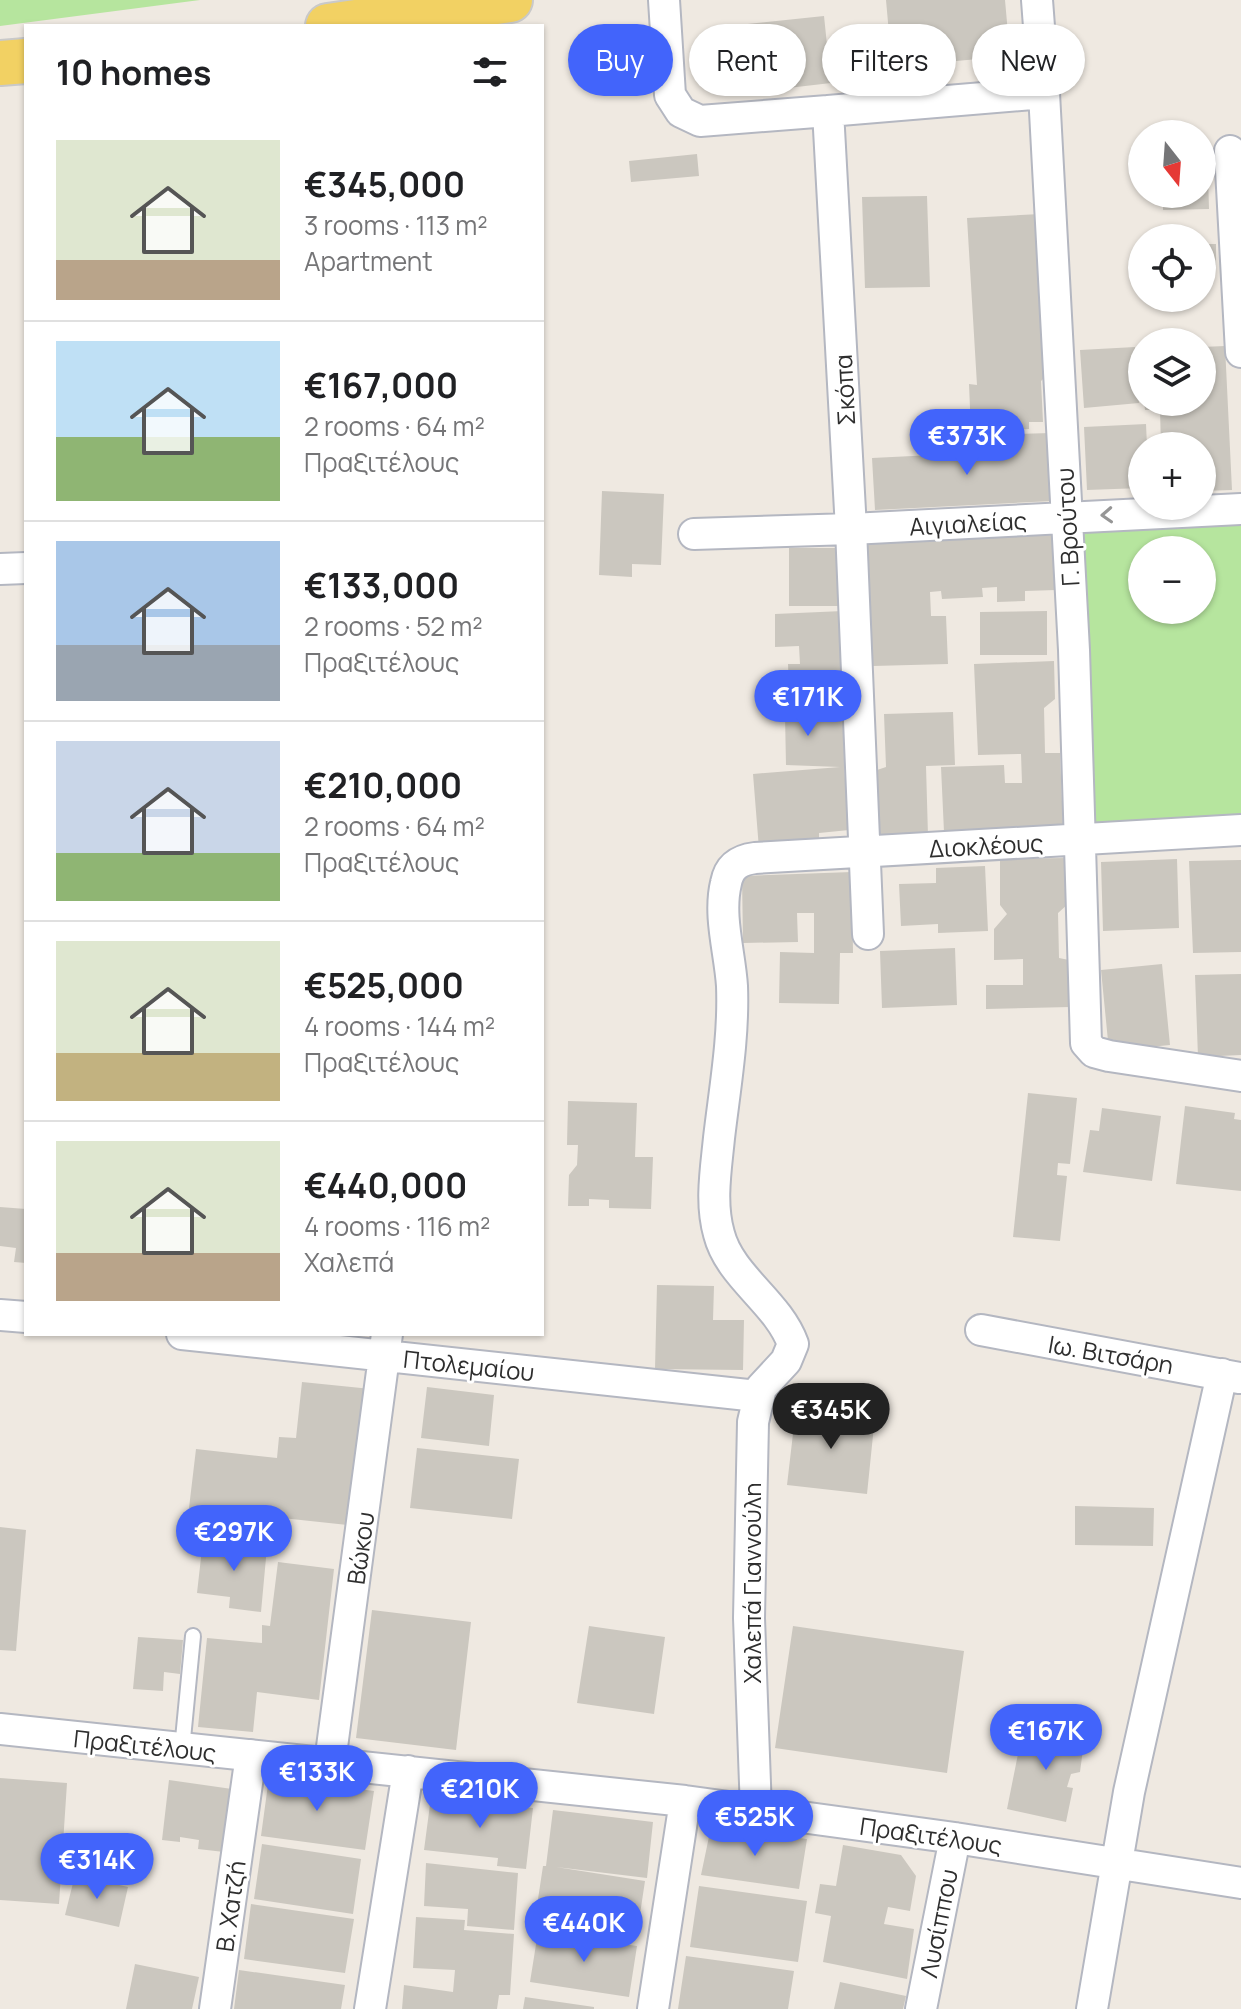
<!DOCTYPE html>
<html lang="en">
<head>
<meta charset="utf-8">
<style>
  :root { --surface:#fff; --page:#f6f6f6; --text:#202124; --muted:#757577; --line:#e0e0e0; --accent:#4264fb }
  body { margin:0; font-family:Manrope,sans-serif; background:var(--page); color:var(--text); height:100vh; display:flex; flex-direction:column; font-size:30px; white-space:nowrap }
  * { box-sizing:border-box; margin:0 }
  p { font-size:26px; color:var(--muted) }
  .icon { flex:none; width:44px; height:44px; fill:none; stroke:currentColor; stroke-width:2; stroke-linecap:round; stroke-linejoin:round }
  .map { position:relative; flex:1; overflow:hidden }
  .drawer { position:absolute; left:24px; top:24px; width:520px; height:1312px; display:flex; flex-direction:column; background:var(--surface); border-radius:0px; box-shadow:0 2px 6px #0004 }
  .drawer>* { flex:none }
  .banner { position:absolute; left:568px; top:24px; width:552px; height:72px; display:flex; gap:16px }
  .needle { width:52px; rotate:163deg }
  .fabs { position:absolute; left:1128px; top:120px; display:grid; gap:16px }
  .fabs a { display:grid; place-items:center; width:88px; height:88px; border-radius:50%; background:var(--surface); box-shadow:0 2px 6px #0004; font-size:40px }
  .price { position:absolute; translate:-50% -68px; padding:0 18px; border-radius:28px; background:var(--accent); color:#fff; font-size:26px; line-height:52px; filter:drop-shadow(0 2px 4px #0008) }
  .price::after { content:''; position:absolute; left:50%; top:48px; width:24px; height:18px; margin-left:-12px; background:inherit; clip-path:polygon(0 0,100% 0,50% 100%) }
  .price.active { background:#222; color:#fff }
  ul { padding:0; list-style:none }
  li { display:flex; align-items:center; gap:24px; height:200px; padding:0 32px }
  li+li { border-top:2px solid var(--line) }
  li span { display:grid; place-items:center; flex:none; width:224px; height:160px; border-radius:0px; color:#555 }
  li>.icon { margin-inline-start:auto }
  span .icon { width:96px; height:96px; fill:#fffc; stroke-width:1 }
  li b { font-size:34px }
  h2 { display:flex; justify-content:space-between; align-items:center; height:96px; padding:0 32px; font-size:34px }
  .pill { padding:0 28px; border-radius:36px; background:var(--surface); box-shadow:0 2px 6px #0004; font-size:28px; line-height:72px }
  .pill.active { background:var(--accent); color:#fff }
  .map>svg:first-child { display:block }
</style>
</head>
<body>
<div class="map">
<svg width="1241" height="2009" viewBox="0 0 1241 2009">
  <rect width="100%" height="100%" fill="#efe9e1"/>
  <!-- green -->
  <path fill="#b6e59e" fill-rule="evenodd" d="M0,0H200L0,26Z
    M1241,509V830L1080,839L1066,517ZM1142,550H1202V610H1142Z"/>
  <!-- building -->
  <path fill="#cbc7bf" d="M886,0H1005L1010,56L892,67Z
    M824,16L831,83L788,88L787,77L758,80L759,87L717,92L714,67L698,69L696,45L712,44L710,28Z
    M1202,138H1207L1209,209L1163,210V194H1202Z
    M697,154L699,176L631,182L629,161Z
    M927,196L930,287L865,288L862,197Z
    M1040,214L1047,375L1041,381L1043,422H1029V429L971,432L969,384L977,385L967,218Z
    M1202,244H1216V265L1202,266Z
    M1225,346L1232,490L1202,491V446H1161L1160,410H1145L1144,402H1202V347Z
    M1135,347L1139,403L1084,408L1080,350Z
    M1146,424L1147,446H1142V488L1087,490L1084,427Z
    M1051,433L1053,501L875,510L872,458L1014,451V434Z
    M602,491L664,494L661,565L632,564V577L599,575Z
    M1054,535L1056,590L1025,591V601L997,602V587L982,588L983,597L942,599L941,591L930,592L931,616H946L948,664L873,666L866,544Z
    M789,548H840V606H789Z
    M843,611L844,766L849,830L819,833V839L804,840L796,847L759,849L753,774L840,767L786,765L785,715L790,712L788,664H800L799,646L775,647V614Z
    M1047,611V655H980V612Z
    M1054,661L1055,699L1044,708L1045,753H1060L1063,826L944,832L941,767L1004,765L1005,783H1022L1021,754L978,755L974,664Z
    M953,712L955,765L926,766L928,836L880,838L877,770L886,767L884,714Z
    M1067,858L1068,904L1058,913L1059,958L1069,960L1070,1007L986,1009V985H1023V959L994,960V929L1007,914L1000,905V859Z
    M1177,859L1179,928L1103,931L1101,862Z
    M1241,860V952L1193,953L1189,861Z
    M985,866L988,931L938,933V924L901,926L899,884L936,883V868Z
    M852,872L853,953H840L839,1004L779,1003L780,952L814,953V913H797L798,942L743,943L742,876Z
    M955,948L957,1005L882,1008L880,951Z
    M1162,964L1170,1045L1109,1051L1101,970Z
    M1241,974V1055L1198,1057L1195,975Z
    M1028,1093L1077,1098L1070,1164L1058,1163L1057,1175L1067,1176L1060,1241L1013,1237Z
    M568,1101L637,1103L635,1157H653L651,1209L609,1208V1200L589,1199V1206H568L569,1175L577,1165L578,1145H567Z
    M1185,1106L1235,1113L1234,1119L1241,1120V1191L1176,1184Z
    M1102,1108L1161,1116L1152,1181L1083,1172L1090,1130L1099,1131Z
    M0,1207L26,1209V1263L14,1262L16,1248L0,1246Z
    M657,1285L714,1286L713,1320H744L743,1370L655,1369Z
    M302,1382L371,1389L357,1526L189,1508L196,1449L277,1458L279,1437L296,1438Z
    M427,1387L494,1395L489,1446L421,1438Z
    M796,1408L875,1416L867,1494L787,1485Z
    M417,1448L519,1459L512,1519L410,1508Z
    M1075,1506L1154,1508L1153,1546L1075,1545Z
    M0,1527L26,1530L16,1651L0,1650Z
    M203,1540L267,1547L261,1612L229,1608L230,1597L197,1593Z
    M278,1562L334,1569L319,1700L257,1692L253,1732L198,1727L207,1638L262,1643V1625L270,1626Z
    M372,1610L471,1622L456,1750L356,1738Z
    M589,1626L665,1637L654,1714L577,1703Z
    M793,1626L964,1651L947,1773L775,1748Z
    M138,1637L183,1640L180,1674L164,1672L163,1691L133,1689Z
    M1024,1724L1085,1734L1080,1772L1071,1774L1067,1787L1073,1788L1066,1822L1007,1809Z
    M269,1777L374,1791L365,1850L261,1836Z
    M0,1778L67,1783L59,1904L0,1900Z
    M169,1780L232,1789L224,1852L198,1849L199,1840L180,1837V1842L162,1840Z
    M431,1797L533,1808L526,1869L497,1866L498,1858L424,1850Z
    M553,1810L653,1822L647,1878L556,1867L645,1881L637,1934L535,1919L543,1866H546Z
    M711,1827L807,1839L799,1889L701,1875Z
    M262,1844L361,1859L353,1914L254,1899Z
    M843,1845L901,1855L916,1876L910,1911L888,1907L884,1924L914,1929L907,1979L823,1962L831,1916L815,1913L820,1884L836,1886Z
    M426,1863L518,1873L514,1930L467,1926L468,1909L424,1906Z
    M75,1875L128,1887L119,1927L65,1915Z
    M699,1886L807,1901L798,1962L690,1947Z
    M251,1904L354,1919L345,1973L244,1959Z
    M416,1917L465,1920L464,1930L514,1934L510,1995H499L497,2009H402L404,1985L453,1992L455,1970L413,1968Z
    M538,1932L637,1946L629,1997L530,1982Z
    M686,1956L794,1971L788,2009H678Z
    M135,1964L199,1977L192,2009H126Z
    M239,1970L345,1985L341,2009H234Z
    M840,1982L906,1996L903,2009H834Z
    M525,1997L594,2007V2009H523Z"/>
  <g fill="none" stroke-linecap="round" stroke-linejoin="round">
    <defs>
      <path id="lane" d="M182,1749L193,1636"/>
      <path id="street" d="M664,0L670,95L681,112L700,121L828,111L851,529L868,934
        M1037,0L1044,93L1074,650L1086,1043L1094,1052L1109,1056L1241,1076
        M828,111L1044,93
        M1230,151L1241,352
        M694,534L851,529L1241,509
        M0,569L26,568
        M0,1315L26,1317
        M981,1330L1239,1378
        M182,1334L757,1396
        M0,1729L685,1801L955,1838L1241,1883
        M330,1762L387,1334
        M756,1811L749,1618L753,1422L761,1388L786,1361L793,1344C778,1302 730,1277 719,1234C710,1203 716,1169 719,1138C725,1087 734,1037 732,986C730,953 718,916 726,883C729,867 739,860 755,858L1241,830
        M215,2009L251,1755
        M370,2009L408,1771
        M653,2009L685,1801
        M921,2009L955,1838
        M1092,2009L1129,1792L1222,1374"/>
      <path id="primary" d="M328,26L510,0
        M0,63L26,61"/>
    </defs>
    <!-- lane casing -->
    <use href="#lane" stroke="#b4b7c1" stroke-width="18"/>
    <!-- street casing -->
    <use href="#street" stroke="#b4b7c1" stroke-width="34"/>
    <!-- primary casing -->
    <use href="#primary" stroke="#c9c9c9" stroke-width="48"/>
    <!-- lane -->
    <use href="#lane" stroke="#fff" stroke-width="14"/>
    <!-- street -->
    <use href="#street" stroke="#fff" stroke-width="30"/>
    <!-- primary -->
    <use href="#primary" stroke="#f2d163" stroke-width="44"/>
  </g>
  <!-- one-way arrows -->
  <defs><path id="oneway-chevron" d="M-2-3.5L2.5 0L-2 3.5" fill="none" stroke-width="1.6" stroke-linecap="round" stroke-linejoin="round" transform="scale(2)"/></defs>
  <use stroke="#969696" href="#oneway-chevron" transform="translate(1107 515) rotate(177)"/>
  <g text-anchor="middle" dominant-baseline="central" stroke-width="6" stroke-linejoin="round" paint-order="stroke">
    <!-- street labels -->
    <g font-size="24" fill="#2e2e2e" stroke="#fff">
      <text transform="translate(844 390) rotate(-93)">Σκόπα</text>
      <text transform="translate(968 523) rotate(-3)">Αιγιαλείας</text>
      <text transform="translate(1067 527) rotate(-93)">Γ. Βρούτου</text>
      <text transform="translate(986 845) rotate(-3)">Διοκλέους</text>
      <text transform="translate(1111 1354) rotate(10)">Ιω. Βιτσάρη</text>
      <text transform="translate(469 1365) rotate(6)">Πτολεμαίου</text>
      <text transform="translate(360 1548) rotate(-82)">Βώκου</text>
      <text transform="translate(751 1583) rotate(-90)">Χαλεπά Γιαννούλη</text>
      <text transform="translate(145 1745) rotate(6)">Πραξιτέλους</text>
      <text transform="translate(931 1835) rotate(8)">Πραξιτέλους</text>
      <text transform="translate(230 1906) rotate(-82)">Β. Χατζή</text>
      <text transform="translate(938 1923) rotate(-79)">Λυσίππου</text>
    </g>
  </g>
</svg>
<div class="fabs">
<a><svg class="needle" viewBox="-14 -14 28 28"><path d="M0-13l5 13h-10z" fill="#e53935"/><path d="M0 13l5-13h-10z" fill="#757577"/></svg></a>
<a><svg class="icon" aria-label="locate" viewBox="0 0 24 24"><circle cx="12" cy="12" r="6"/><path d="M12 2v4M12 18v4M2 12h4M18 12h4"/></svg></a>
<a><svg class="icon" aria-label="layers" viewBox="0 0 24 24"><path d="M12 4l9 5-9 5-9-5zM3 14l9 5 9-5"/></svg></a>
<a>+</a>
<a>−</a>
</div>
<b class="price" style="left:967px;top:477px">€373K</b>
<b class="price" style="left:808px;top:738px">€171K</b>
<b class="price active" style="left:831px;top:1451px">€345K</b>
<b class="price" style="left:234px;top:1573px">€297K</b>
<b class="price" style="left:1046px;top:1772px">€167K</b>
<b class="price" style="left:317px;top:1813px">€133K</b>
<b class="price" style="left:480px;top:1830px">€210K</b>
<b class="price" style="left:755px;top:1858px">€525K</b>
<b class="price" style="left:97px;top:1901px">€314K</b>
<b class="price" style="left:584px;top:1964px">€440K</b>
<div class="banner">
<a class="pill active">Buy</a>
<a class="pill">Rent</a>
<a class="pill">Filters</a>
<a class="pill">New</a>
</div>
<section class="drawer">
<h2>10 homes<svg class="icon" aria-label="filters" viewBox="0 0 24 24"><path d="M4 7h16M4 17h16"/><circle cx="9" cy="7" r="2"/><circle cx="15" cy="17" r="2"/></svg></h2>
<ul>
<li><span style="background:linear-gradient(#dfe7d0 75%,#b9a48a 0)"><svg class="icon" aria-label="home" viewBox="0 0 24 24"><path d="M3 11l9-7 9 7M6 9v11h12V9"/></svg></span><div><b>€345,000</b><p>3 rooms · 113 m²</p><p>Apartment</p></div></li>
<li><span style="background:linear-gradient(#bfe0f5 60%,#8fb573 0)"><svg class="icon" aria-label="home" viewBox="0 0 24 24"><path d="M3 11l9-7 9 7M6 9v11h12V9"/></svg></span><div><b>€167,000</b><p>2 rooms · 64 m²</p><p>Πραξιτέλους</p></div></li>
<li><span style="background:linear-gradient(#a9c7e8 65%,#9aa5b1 0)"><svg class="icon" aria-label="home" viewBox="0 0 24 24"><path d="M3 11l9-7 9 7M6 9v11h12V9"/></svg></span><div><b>€133,000</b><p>2 rooms · 52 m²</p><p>Πραξιτέλους</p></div></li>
<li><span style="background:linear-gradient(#c9d6e8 70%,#8fb573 0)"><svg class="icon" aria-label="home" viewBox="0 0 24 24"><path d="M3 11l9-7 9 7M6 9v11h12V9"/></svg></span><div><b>€210,000</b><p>2 rooms · 64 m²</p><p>Πραξιτέλους</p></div></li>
<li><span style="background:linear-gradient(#dfe7d0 70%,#c2b280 0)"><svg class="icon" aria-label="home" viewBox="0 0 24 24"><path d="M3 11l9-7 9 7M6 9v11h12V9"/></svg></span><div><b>€525,000</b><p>4 rooms · 144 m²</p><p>Πραξιτέλους</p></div></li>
<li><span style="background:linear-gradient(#dfe7d0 70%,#b9a48a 0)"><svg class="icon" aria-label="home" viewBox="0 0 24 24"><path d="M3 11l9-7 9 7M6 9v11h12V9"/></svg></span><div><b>€440,000</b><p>4 rooms · 116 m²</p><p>Χαλεπά</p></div></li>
</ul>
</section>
</div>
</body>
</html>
